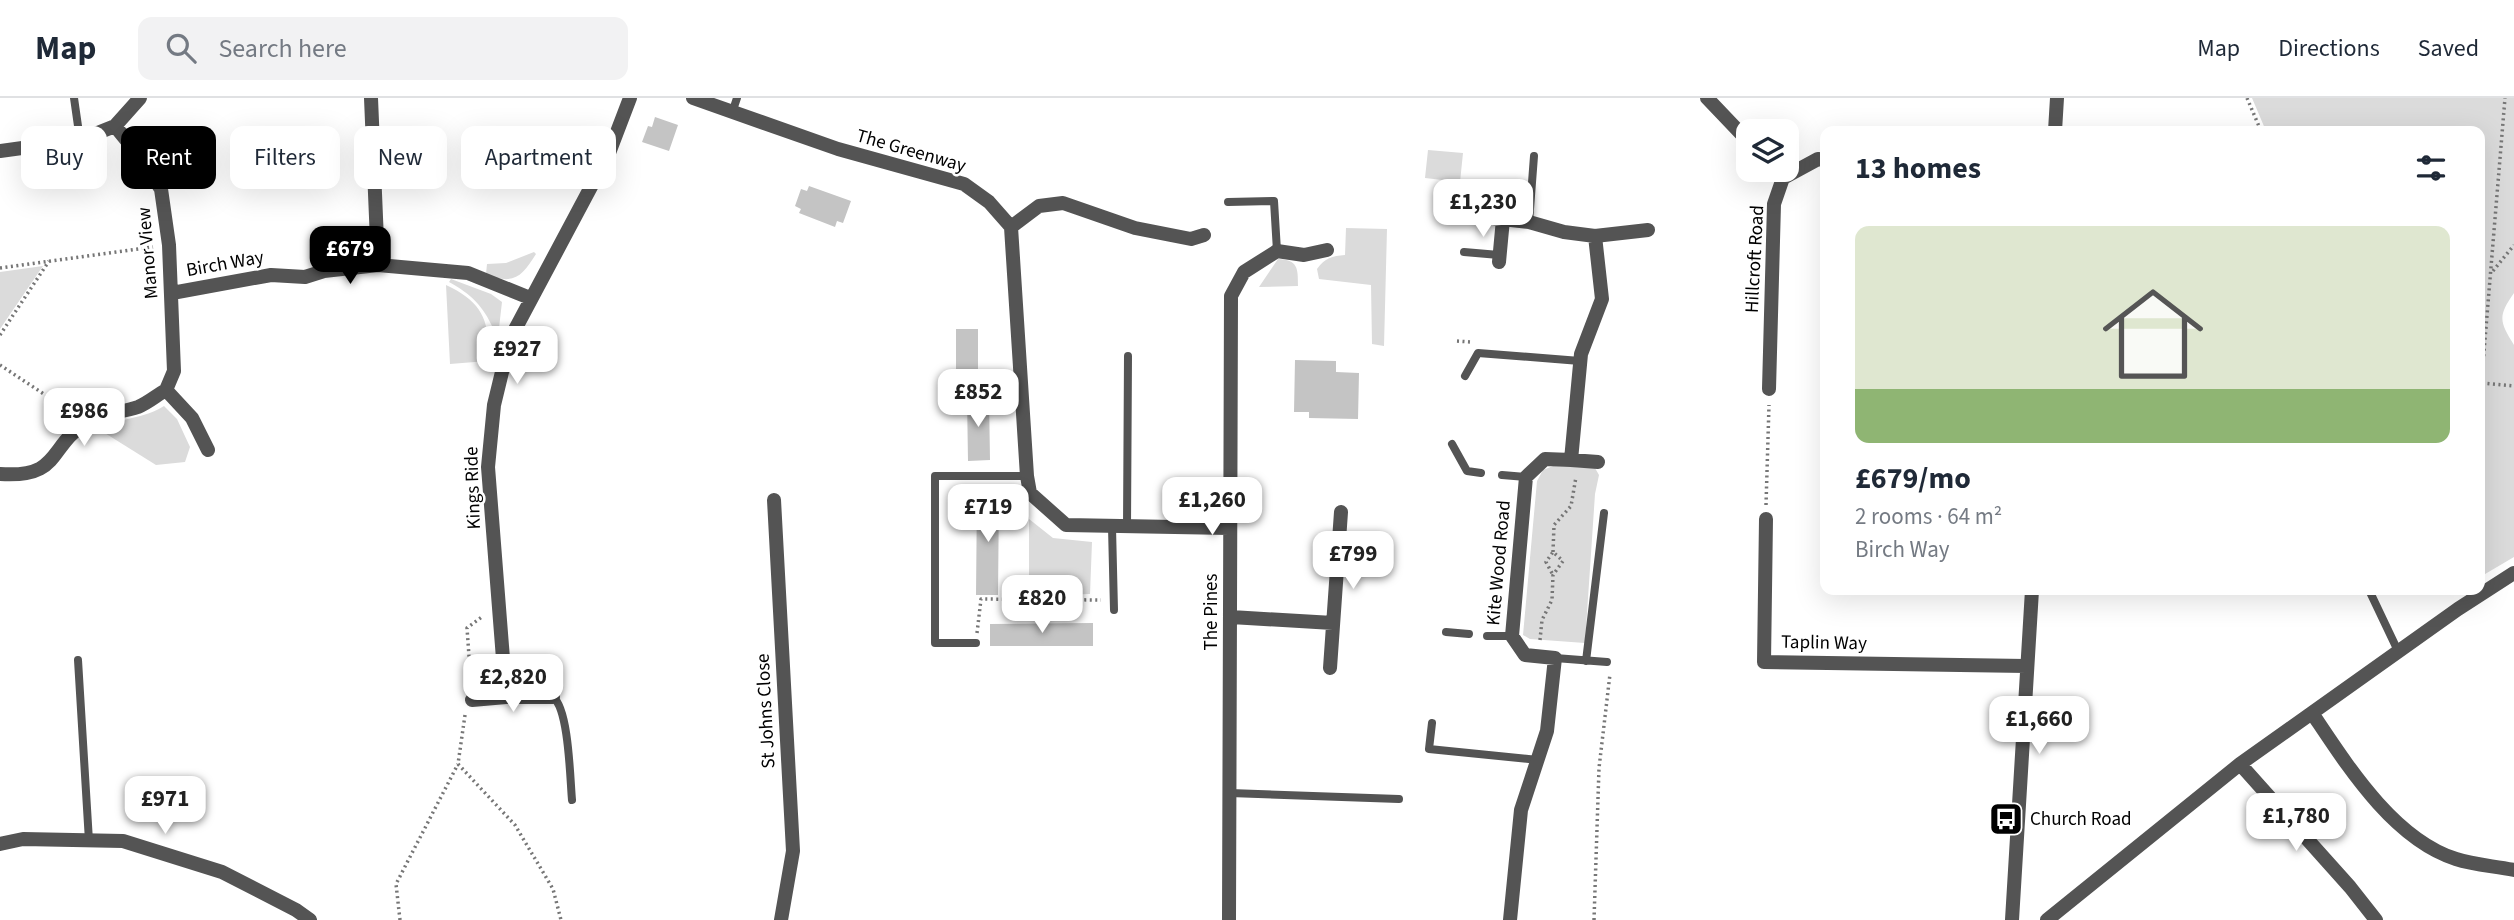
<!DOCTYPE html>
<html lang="en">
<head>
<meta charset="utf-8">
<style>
  :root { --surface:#fff; --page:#f2f2f3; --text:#1f2937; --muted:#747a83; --line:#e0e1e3; --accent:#000 }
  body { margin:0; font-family:"Source Sans 3",sans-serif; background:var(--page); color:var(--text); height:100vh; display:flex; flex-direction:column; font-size:26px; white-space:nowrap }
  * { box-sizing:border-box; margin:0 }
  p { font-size:23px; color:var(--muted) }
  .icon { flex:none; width:38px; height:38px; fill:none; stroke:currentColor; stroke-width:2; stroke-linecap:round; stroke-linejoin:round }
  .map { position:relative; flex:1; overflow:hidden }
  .details { position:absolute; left:1820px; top:28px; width:665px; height:469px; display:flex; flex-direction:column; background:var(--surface); border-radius:14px; box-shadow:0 7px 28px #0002 }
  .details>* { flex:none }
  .hud { position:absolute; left:21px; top:28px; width:665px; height:63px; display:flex; gap:14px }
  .controls { position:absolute; left:1736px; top:21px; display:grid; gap:14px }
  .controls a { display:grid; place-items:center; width:63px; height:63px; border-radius:14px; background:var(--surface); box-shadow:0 7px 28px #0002; font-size:35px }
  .price { position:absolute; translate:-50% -60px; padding:0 16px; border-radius:14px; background:#fff; color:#222; font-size:23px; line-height:46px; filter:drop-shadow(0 2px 4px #0008) }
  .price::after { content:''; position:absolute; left:50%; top:42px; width:21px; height:16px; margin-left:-10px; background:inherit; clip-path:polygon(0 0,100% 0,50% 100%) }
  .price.on { background:var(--accent); color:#fff }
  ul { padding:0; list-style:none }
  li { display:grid; align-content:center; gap:14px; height:371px; padding:0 35px }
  li span { display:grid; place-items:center; height:217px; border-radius:14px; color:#555 }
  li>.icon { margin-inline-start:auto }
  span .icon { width:126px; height:126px; fill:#fffc; stroke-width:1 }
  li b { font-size:30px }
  h2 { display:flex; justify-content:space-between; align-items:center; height:84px; padding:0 35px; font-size:30px }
  .chip { padding:0 24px; border-radius:14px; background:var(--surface); box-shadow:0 7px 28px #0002; font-size:24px; line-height:63px }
  .chip.on { background:var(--accent); color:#fff }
  header { display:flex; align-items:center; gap:42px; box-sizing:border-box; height:98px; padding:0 35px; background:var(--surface); border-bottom:2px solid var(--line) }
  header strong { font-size:33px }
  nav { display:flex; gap:38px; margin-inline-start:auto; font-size:24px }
  .search { width:490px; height:63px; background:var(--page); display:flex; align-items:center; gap:18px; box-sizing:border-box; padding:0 24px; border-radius:14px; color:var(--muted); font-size:26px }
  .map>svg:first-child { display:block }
</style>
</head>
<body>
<header>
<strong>Map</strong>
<div class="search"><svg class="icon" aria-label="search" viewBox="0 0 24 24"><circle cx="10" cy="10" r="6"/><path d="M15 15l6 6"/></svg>Search here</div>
<nav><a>Map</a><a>Directions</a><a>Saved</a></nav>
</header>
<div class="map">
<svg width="2514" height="822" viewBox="0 0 2514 822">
  <rect width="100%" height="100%" fill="#fff"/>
  <!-- green -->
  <path fill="#dbdbdb" d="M2252,0H2514V195C2498,218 2499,223 2514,247V459L2480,479V33H2266Z
    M1428,52L1463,55L1460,84L1425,80Z
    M1346,130L1387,131L1384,248L1372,246L1371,187L1319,181L1317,171C1325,160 1332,158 1345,157Z
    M534,154L536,156C522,178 514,188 486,176L487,166L506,165Z
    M1278,161C1298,162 1298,170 1298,188L1259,189Z
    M43,168L0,231V174Z
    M451,181L491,196L502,204L499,230H493C483,208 471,196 449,184Z
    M446,187C483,204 491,224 487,263L450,266Z
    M164,308L177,321L190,349L185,364L156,367L100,332C120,319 144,321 164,308Z
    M1553,368L1595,370L1599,377L1595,396L1585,545L1530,541L1523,537L1537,383L1543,372Z
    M1029,421L1053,440L1092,444L1090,496L1029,498Z"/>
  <!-- building -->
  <path fill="#c4c4c4" d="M655,19L678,27L669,53L642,44L648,28L652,29Z
    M809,88L851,103L843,125L837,123L835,129L799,115L801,111L795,108L801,91L807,93Z
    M956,231H978V298H956Z
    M1295,262L1336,263V274L1359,275L1358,321L1309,320V314H1294Z
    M967,299H989L990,362L968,363Z
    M977,394H999L998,497H976Z
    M1093,525V548H990V526Z"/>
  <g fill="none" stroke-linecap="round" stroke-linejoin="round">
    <!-- path -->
    <path stroke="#767676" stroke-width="3.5" stroke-dasharray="2 3.5" stroke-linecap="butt" d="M2247,0L2261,33
      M0,170L153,149
      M2493,173L2514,147
      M0,237L49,163
      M1457,243L1471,244
      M0,267L74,316
      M2482,285L2514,288
      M2480,302L2505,0
      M1766,407L1769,307
      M1553,454L1554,427L1571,408L1576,379
      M977,535L981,501L1101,502
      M1540,542L1542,522L1552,502L1553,477L1563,463L1553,454L1546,464L1553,477
      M471,586L467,530L483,518
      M465,617L458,666L515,727L553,791L561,822
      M400,822L396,786L458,666
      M1594,822L1599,670L1610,576"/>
    <!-- lane -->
    <path stroke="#545454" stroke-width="8" d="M74,0L80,42
      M732,15L737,0
      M1228,104L1274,103L1277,153
      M1529,124L1534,58
      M1464,154L1499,157
      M1465,278L1478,255L1580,263
      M1452,346L1467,373L1481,375
      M1502,377L1526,379
      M1112,429L1114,512
      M1127,429L1128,258
      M2369,492L2398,553
      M1446,534L1469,536
      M1487,538H1512
      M976,545H935V378H1027
      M1555,560L1607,564
      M78,562L89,743
      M1586,563L1604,415
      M553,599C569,611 570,681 572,702
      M1432,625L1429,651L1538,662
      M1230,695L1399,701"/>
    <!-- street -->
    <path stroke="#545454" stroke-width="14" d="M371,0L378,167
      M693,0L838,51L964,86L989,104L1011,129L1027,378L1030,395L1066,427L1229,430
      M1707,0L1748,43
      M115,28L137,55L161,91L169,147L174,273L166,292L192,320L208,352
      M2055,33L2057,0
      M0,53L80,42L115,28L140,0
      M1484,119L1529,124L1564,134L1595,138L1602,201L1581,256L1571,362L1545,361L1526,379L1512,538L1525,557L1555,560L1547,633L1521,712L1510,822
      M1011,129L1039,108L1063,105L1135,130L1191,141L1204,137
      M1595,138L1648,132
      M1499,164L1503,121
      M172,195L271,177L305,179L324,173L378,167L468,175L530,200
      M1769,291L1774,106L1783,80L1818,61L1825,62
      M1571,362L1598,364
      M0,376C62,380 47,349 87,324C103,314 121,315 138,309C148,305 157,297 166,292
      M774,402L793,753L781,822
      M1766,421L1764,564L2026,568
      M1231,519L1333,525
      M1330,570L1341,414
      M506,599L488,369L494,307L510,241L609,55L630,0
      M472,602L506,599H553
      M2312,615C2347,667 2393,741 2456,761C2474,767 2495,768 2514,772
      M2240,666L2350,789L2376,822
      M0,746L23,741L123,743L222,774L296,812L310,822
      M1229,822L1231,198L1244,174L1277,153L1304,157L1327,152
      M2012,822L2032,492
      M2047,822L2240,666L2458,511L2514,475"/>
  </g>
  <!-- icons -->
  <defs>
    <symbol id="bus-square" viewBox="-11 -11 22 22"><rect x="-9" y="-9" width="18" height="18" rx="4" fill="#000" stroke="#fff"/><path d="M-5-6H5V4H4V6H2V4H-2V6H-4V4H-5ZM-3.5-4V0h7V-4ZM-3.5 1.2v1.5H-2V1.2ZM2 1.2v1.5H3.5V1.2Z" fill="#fff"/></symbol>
  </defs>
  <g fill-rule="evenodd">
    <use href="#bus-square" x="1987" y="702" width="38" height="38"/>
  </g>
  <g text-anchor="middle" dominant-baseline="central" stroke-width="5" stroke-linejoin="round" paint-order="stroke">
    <!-- street labels -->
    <g font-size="19" fill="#000" stroke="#fff">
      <text transform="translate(911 53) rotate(16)">The Greenway</text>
      <text transform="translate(148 155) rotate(-95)">Manor View</text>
      <text transform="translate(1755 161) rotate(-87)">Hillcroft Road</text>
      <text transform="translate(225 166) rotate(-10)">Birch Way</text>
      <text transform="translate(473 390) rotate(-92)">Kings Ride</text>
      <text transform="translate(1499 465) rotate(-85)">Kite Wood Road</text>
      <text transform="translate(1211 514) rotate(-90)">The Pines</text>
      <text transform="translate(1824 545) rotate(1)">Taplin Way</text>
      <text transform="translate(766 613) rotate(-93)">St Johns Close</text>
    </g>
    <!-- poi labels -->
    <g font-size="19" fill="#000" stroke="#fff" text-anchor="start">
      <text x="2030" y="721">Church Road</text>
    </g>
  </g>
</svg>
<div class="controls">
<a><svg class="icon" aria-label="layers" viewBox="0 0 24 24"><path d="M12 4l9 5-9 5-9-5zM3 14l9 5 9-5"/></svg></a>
</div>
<b class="price" style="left:1483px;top:141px">£1,230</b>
<b class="price on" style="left:350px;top:188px">£679</b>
<b class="price" style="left:517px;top:288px">£927</b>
<b class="price" style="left:978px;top:331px">£852</b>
<b class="price" style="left:84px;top:350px">£986</b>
<b class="price" style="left:1212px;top:439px">£1,260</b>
<b class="price" style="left:988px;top:446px">£719</b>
<b class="price" style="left:1353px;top:493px">£799</b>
<b class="price" style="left:1042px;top:537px">£820</b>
<b class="price" style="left:513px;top:616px">£2,820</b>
<b class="price" style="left:2039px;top:658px">£1,660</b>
<b class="price" style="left:165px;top:738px">£971</b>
<b class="price" style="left:2296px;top:755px">£1,780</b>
<div class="hud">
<a class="chip">Buy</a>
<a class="chip on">Rent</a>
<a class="chip">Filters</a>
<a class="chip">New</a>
<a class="chip">Apartment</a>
</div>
<section class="details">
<h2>13 homes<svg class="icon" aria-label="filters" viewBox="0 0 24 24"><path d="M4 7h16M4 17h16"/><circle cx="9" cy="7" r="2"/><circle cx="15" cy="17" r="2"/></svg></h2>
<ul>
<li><span style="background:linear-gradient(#dfe7d0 75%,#8fb573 0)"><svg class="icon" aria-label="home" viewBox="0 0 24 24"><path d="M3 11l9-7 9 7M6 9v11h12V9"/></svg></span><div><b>£679/mo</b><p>2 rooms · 64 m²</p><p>Birch Way</p></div></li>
</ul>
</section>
</div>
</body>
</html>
